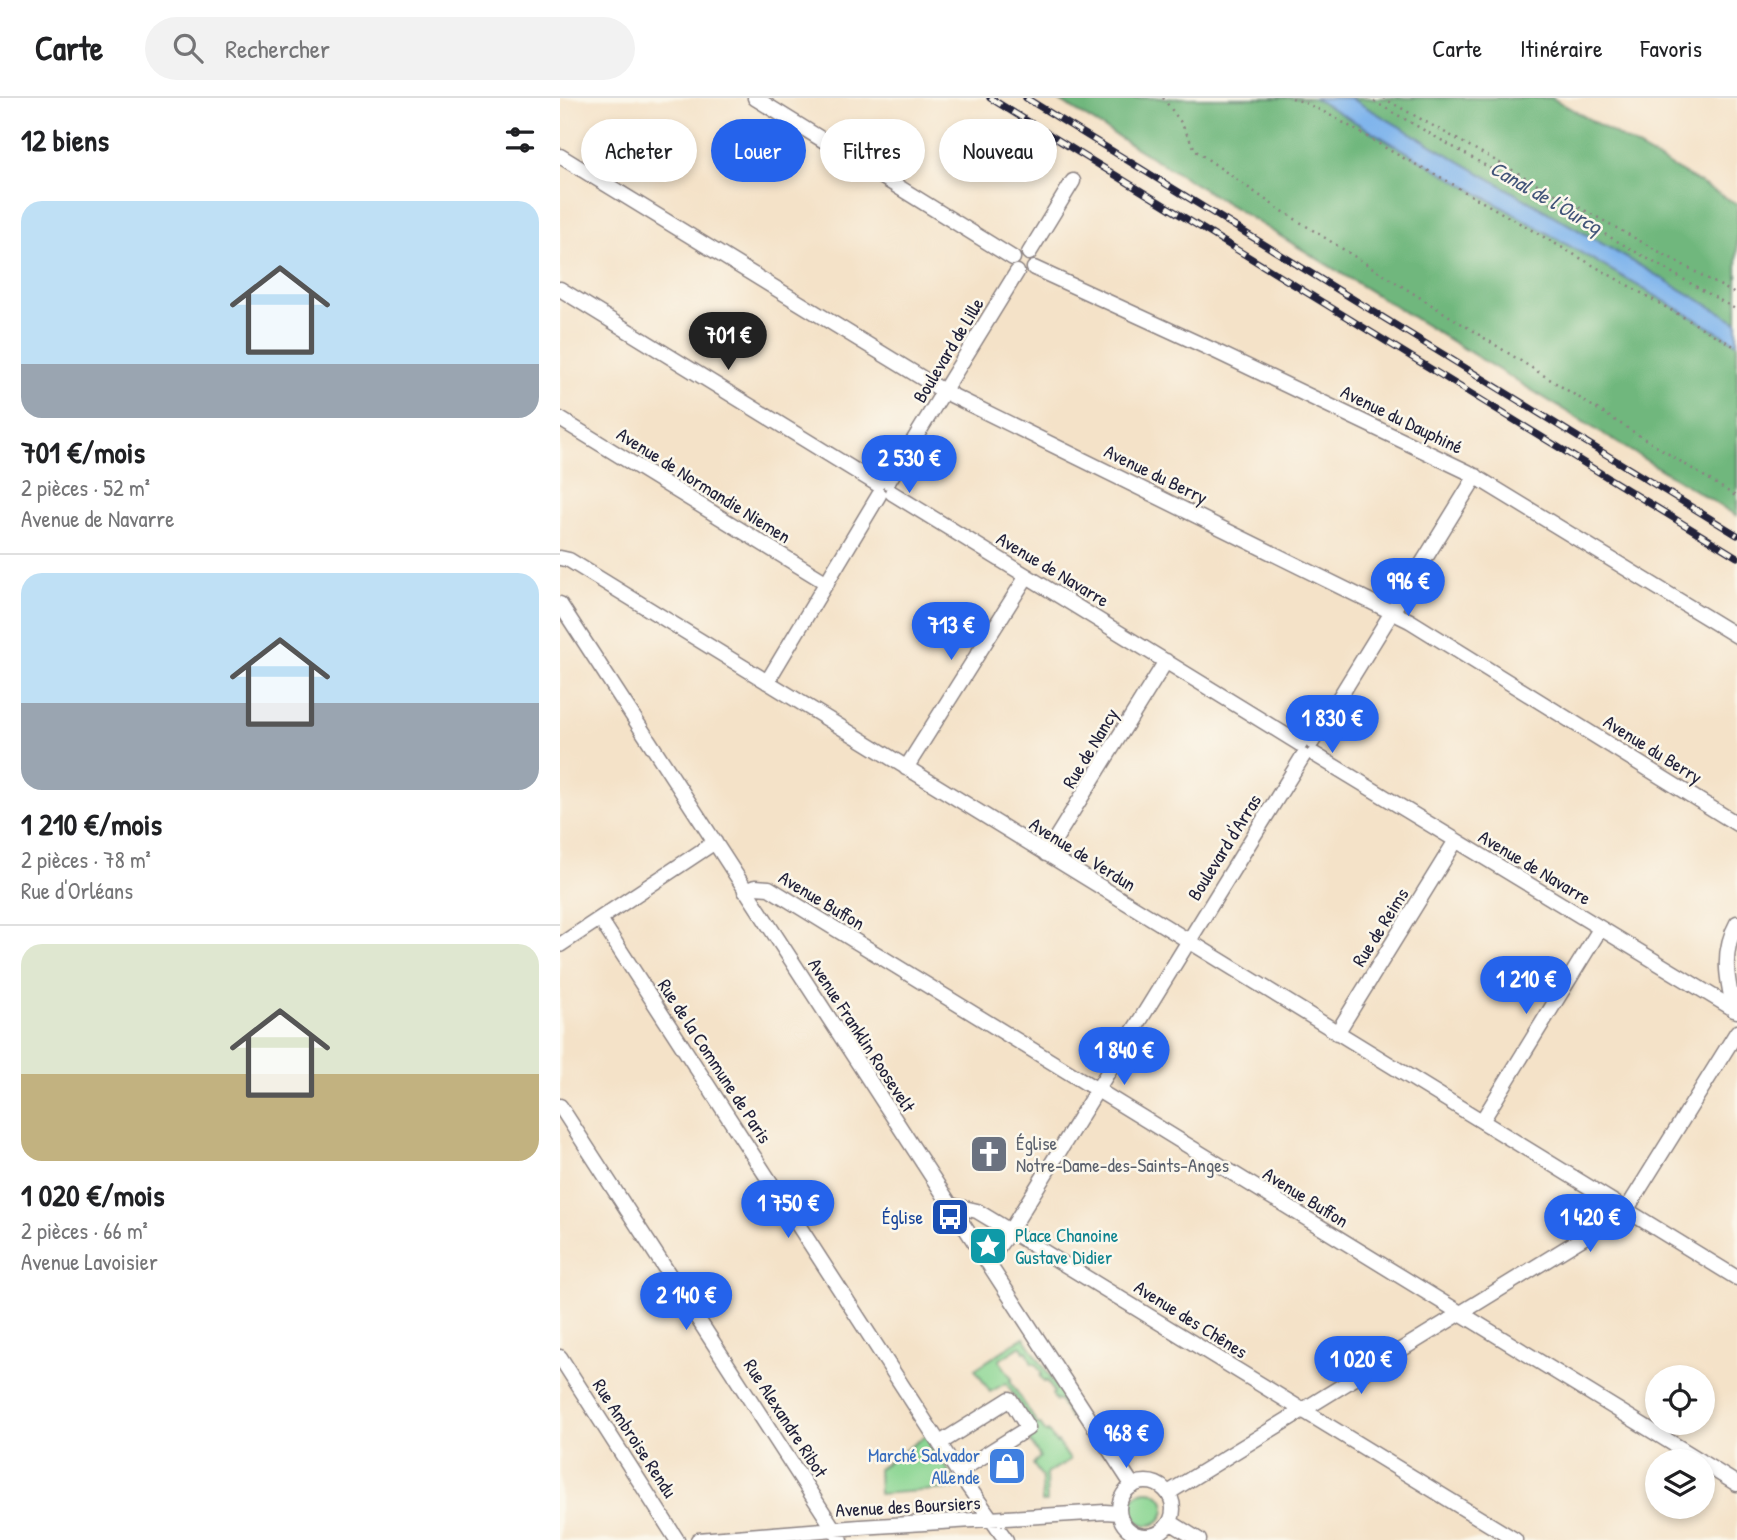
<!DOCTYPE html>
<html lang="fr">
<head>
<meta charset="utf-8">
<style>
  :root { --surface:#fff; --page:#f2f2f2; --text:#202124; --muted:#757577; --line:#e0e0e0; --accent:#2563eb }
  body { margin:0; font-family:"Patrick Hand",sans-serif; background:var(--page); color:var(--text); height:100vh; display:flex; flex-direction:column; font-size:26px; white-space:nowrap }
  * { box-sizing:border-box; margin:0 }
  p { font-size:23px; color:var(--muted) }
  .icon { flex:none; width:38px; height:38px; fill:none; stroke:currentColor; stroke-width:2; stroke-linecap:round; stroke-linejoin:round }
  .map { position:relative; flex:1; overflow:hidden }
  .sheet { display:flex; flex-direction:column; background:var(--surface); width:560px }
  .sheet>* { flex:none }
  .hud { position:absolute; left:21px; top:21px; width:665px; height:63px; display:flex; gap:14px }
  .tools { position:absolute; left:1085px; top:1267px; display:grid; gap:14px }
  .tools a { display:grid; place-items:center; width:70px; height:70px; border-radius:50%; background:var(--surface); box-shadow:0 4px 10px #0003; font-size:35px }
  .price { position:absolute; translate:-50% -60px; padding:0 16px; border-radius:24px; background:var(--accent); color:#fff; font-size:23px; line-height:46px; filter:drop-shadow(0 2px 4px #0008) }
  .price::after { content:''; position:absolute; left:50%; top:42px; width:21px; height:16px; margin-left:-10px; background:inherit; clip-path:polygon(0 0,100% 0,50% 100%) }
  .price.current { background:#222; color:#fff }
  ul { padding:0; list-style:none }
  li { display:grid; align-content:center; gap:14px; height:371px; padding:0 21px }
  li+li { border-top:2px solid var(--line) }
  li span { display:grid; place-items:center; height:217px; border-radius:21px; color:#555 }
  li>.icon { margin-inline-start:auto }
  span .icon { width:126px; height:126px; fill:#fffc; stroke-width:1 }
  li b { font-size:30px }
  h2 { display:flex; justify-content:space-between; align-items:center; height:84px; padding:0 21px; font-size:30px }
  .tag { padding:0 24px; border-radius:32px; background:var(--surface); box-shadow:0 4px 10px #0003; font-size:24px; line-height:63px }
  .tag.current { background:var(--accent); color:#fff }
  header { display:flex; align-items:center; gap:42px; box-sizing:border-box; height:98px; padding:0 35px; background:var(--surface); border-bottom:2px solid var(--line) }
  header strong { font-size:33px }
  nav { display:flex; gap:38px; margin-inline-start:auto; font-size:24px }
  .search { width:490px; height:63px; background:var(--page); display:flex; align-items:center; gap:18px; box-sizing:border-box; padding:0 24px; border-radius:38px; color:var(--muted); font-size:26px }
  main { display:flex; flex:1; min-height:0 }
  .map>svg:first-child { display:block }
</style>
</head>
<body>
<header>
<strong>Carte</strong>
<div class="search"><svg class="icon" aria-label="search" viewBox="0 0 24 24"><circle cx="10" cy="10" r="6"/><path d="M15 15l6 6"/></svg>Rechercher</div>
<nav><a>Carte</a><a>Itinéraire</a><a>Favoris</a></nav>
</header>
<main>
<section class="sheet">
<h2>12 biens<svg class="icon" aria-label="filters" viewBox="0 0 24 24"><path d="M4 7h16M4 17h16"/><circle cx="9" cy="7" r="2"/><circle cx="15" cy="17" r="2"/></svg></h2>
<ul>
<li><span style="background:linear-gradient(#bfe0f5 75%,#9aa5b1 0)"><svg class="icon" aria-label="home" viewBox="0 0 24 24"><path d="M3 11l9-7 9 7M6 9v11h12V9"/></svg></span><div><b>701 €/mois</b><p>2 pièces · 52 m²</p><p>Avenue de Navarre</p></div></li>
<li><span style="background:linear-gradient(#bfe0f5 60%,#9aa5b1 0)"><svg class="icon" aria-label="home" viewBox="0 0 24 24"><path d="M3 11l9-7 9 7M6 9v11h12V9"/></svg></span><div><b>1 210 €/mois</b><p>2 pièces · 78 m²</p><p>Rue d'Orléans</p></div></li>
<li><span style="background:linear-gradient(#dfe7d0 60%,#c2b280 0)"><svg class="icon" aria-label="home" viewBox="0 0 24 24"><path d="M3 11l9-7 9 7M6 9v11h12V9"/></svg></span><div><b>1 020 €/mois</b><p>2 pièces · 66 m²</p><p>Avenue Lavoisier</p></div></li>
</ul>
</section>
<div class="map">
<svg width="1177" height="1442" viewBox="0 0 1177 1442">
  <rect width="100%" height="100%" fill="#fbf7ec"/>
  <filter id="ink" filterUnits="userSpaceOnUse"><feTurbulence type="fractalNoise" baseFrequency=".0143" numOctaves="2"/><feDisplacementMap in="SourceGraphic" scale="14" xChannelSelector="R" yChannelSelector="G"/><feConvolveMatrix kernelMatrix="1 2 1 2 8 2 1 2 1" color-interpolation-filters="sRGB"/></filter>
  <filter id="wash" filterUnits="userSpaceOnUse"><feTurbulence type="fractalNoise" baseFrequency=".00686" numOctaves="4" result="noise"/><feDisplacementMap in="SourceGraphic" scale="28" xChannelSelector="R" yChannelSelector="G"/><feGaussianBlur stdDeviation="1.57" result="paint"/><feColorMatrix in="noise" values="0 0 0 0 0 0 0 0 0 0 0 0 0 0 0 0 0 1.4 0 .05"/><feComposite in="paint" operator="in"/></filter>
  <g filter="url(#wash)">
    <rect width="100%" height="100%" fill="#f4e2c8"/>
    <!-- green -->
    <path fill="#8bd693" stroke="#567c67" stroke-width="2" d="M464,1239L515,1317L510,1320L499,1302L496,1303L492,1296L494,1294L487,1283L484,1284L480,1278L482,1276L475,1265L472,1266L467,1253L464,1254L461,1248L439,1262L452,1281L450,1283L478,1327L480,1326L486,1335L488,1333L496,1345L498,1344L510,1362L486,1376L487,1404H482V1379L473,1366L480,1359L467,1338L475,1332L446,1285L430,1294L415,1271Z
      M367,1337L399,1390L319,1396L318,1371Z
      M571 1410a17 17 0 1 1 34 0a17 17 0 1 1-34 0Z"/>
    <!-- forest -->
    <path fill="#70b77d" stroke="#496c5c" stroke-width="2" d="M495,0H754L1177,245V418Z
      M790,0H992L1177,106V224Z"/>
    <!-- water -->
    <path fill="#7db3ec" stroke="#506a94" stroke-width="2" d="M754,0H790L1177,224V245Z"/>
  </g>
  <g filter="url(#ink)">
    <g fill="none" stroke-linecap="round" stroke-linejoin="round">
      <defs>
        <path id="minor" d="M195,0L453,160
          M0,58L385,294L850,523L1177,726
          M469,155L513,83
          M474,170L655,253L908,374L1177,538
          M0,191L317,386
          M0,321L267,485
          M328,384L457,174
          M332,395L740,646
          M0,460L9,462L1177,1180
          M0,506L573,1388
          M207,584L319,397
          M752,644L916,378
          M754,656L1177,913
          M346,670L467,478
          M486,756L606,563
          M185,793L195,789L209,790L1141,1363
          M40,821L398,1374L446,1442
          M0,847L155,744
          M1174,912C1167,881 1161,854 1177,825
          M777,935L895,744
          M0,1008L281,1442
          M922,1023L1040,831
          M391,1107L417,1113L450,1133L955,1442
          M427,1164L450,1133L743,658
          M0,1259L117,1442
          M380,1345L450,1301L468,1330L398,1374
          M1143,1365L1177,1386
          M559 1411a27 27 0 1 1 54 0a27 27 0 1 1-54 0Z
          M608,1395L1065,1114L1177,934
          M610,1424L639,1442
          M138,1442L300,1429L545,1414L559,1415"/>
      </defs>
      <!-- minor casing -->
      <use href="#minor" stroke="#8b8282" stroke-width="17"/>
      <!-- path -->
      <path stroke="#8b8282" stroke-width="2.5" stroke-dasharray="2 5" stroke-linecap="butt" d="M603,0L620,23L636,53L716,109L1177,399
        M732,0C769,13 804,38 838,57C859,69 880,77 900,91L1177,250
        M808,0L1177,212
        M823,0L1177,197"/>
      <!-- minor -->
      <use href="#minor" stroke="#fff" stroke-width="14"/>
      <defs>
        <path id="rail" d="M430,0L1177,459
          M466,0L1177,437"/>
      </defs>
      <!-- rail casing -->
      <use href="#rail" stroke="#22223b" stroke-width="7"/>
      <!-- rail -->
      <use href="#rail" stroke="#fbf7ec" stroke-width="4.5" stroke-dasharray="13" stroke-linecap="butt"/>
    </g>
  </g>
  <!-- icons -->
  <defs>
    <symbol id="church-square" viewBox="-11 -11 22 22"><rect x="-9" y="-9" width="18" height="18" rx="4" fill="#6b7280" stroke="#fbf7ec"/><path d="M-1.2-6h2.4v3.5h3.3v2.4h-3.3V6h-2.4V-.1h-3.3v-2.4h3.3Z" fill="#fff"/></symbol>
    <symbol id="bus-square" viewBox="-11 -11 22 22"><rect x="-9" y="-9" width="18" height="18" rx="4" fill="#1a4fb4" stroke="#fbf7ec"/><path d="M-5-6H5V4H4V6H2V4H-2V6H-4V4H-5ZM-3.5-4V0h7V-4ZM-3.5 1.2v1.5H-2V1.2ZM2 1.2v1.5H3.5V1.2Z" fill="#fff"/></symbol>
    <symbol id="sight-square" viewBox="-11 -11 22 22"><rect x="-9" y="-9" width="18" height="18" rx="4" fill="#0f9aa8" stroke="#fbf7ec"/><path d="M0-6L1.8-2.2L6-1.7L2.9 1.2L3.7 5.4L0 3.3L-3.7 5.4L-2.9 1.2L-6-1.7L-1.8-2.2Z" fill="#fff"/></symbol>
    <symbol id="shop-square" viewBox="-11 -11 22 22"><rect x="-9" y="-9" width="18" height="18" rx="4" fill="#3f7fe0" stroke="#fbf7ec"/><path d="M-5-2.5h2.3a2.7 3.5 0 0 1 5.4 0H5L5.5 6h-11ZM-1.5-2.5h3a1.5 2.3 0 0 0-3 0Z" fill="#fff"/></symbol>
  </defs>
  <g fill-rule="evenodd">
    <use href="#church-square" x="407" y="1034" width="44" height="44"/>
    <use href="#bus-square" x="368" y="1097" width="44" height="44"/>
    <use href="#sight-square" x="406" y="1126" width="44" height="44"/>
    <use href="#shop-square" x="425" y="1346" width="44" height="44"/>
  </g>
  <g text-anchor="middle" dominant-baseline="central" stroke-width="5" stroke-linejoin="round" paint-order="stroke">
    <!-- street labels -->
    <g font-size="19" fill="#22223b" stroke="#fbf7ec">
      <text transform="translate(388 252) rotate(-59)">Boulevard de Lille</text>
      <text transform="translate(842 321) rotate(26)">Avenue du Dauphiné</text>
      <text transform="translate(596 376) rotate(26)">Avenue du Berry</text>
      <text transform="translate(144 387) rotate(32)">Avenue de Normandie Niemen</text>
      <text transform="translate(493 471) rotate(31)">Avenue de Navarre</text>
      <text transform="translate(530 650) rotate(-59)">Rue de Nancy</text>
      <text transform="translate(1093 651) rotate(32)">Avenue du Berry</text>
      <text transform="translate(664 749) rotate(-58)">Boulevard d'Arras</text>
      <text transform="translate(523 756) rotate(32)">Avenue de Verdun</text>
      <text transform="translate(975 769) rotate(31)">Avenue de Navarre</text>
      <text transform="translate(262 802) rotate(31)">Avenue Buffon</text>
      <text transform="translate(820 829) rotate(-58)">Rue de Reims</text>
      <text transform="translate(302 937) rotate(57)">Avenue Franklin Roosevelt</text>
      <text transform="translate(155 963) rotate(57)">Rue de la Commune de Paris</text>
      <text transform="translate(746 1099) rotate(32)">Avenue Buffon</text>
      <text transform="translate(631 1221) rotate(32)">Avenue des Chênes</text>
      <text transform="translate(226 1320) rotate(57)">Rue Alexandre Ribot</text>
      <text transform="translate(75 1340) rotate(57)">Rue Ambroise Rendu</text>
      <text transform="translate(348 1408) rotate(-3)">Avenue des Boursiers</text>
    </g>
    <!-- worship labels -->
    <g font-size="19" fill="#5b616d" stroke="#fbf7ec" text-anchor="start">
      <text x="456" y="1045">Église<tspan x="456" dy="22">Notre-Dame-des-Saints-Anges</tspan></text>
    </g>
    <!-- transit labels -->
    <g font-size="19" fill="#164399" stroke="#fbf7ec" text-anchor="end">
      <text x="363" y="1119">Église</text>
    </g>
    <!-- culture labels -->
    <g font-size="19" fill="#0d838f" stroke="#fbf7ec" text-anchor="start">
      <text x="455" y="1137">Place Chanoine<tspan x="455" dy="22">Gustave Didier</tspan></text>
    </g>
    <!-- shop labels -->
    <g font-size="19" fill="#366cbe" stroke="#fbf7ec" text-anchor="end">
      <text x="420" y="1357">Marché Salvador<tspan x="420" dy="22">Allende</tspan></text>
    </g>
    <!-- water labels -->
    <g font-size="21" font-style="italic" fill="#425579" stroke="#fbf7ec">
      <text transform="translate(986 99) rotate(30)">Canal de l'Ourcq</text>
    </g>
  </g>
</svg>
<div class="tools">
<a><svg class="icon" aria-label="locate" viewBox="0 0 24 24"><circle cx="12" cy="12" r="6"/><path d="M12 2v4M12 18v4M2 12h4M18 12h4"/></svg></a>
<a><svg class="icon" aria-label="layers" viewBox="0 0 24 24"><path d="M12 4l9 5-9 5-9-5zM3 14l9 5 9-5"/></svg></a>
</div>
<b class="price current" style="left:168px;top:274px">701 €</b>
<b class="price" style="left:349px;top:397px">2 530 €</b>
<b class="price" style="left:848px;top:520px">996 €</b>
<b class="price" style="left:391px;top:564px">713 €</b>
<b class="price" style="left:772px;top:657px">1 830 €</b>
<b class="price" style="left:966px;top:918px">1 210 €</b>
<b class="price" style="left:564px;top:989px">1 840 €</b>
<b class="price" style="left:228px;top:1142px">1 750 €</b>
<b class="price" style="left:1030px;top:1156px">1 420 €</b>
<b class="price" style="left:126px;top:1234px">2 140 €</b>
<b class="price" style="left:801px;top:1298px">1 020 €</b>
<b class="price" style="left:566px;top:1372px">968 €</b>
<div class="hud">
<a class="tag">Acheter</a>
<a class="tag current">Louer</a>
<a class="tag">Filtres</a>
<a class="tag">Nouveau</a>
</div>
</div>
</main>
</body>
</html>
